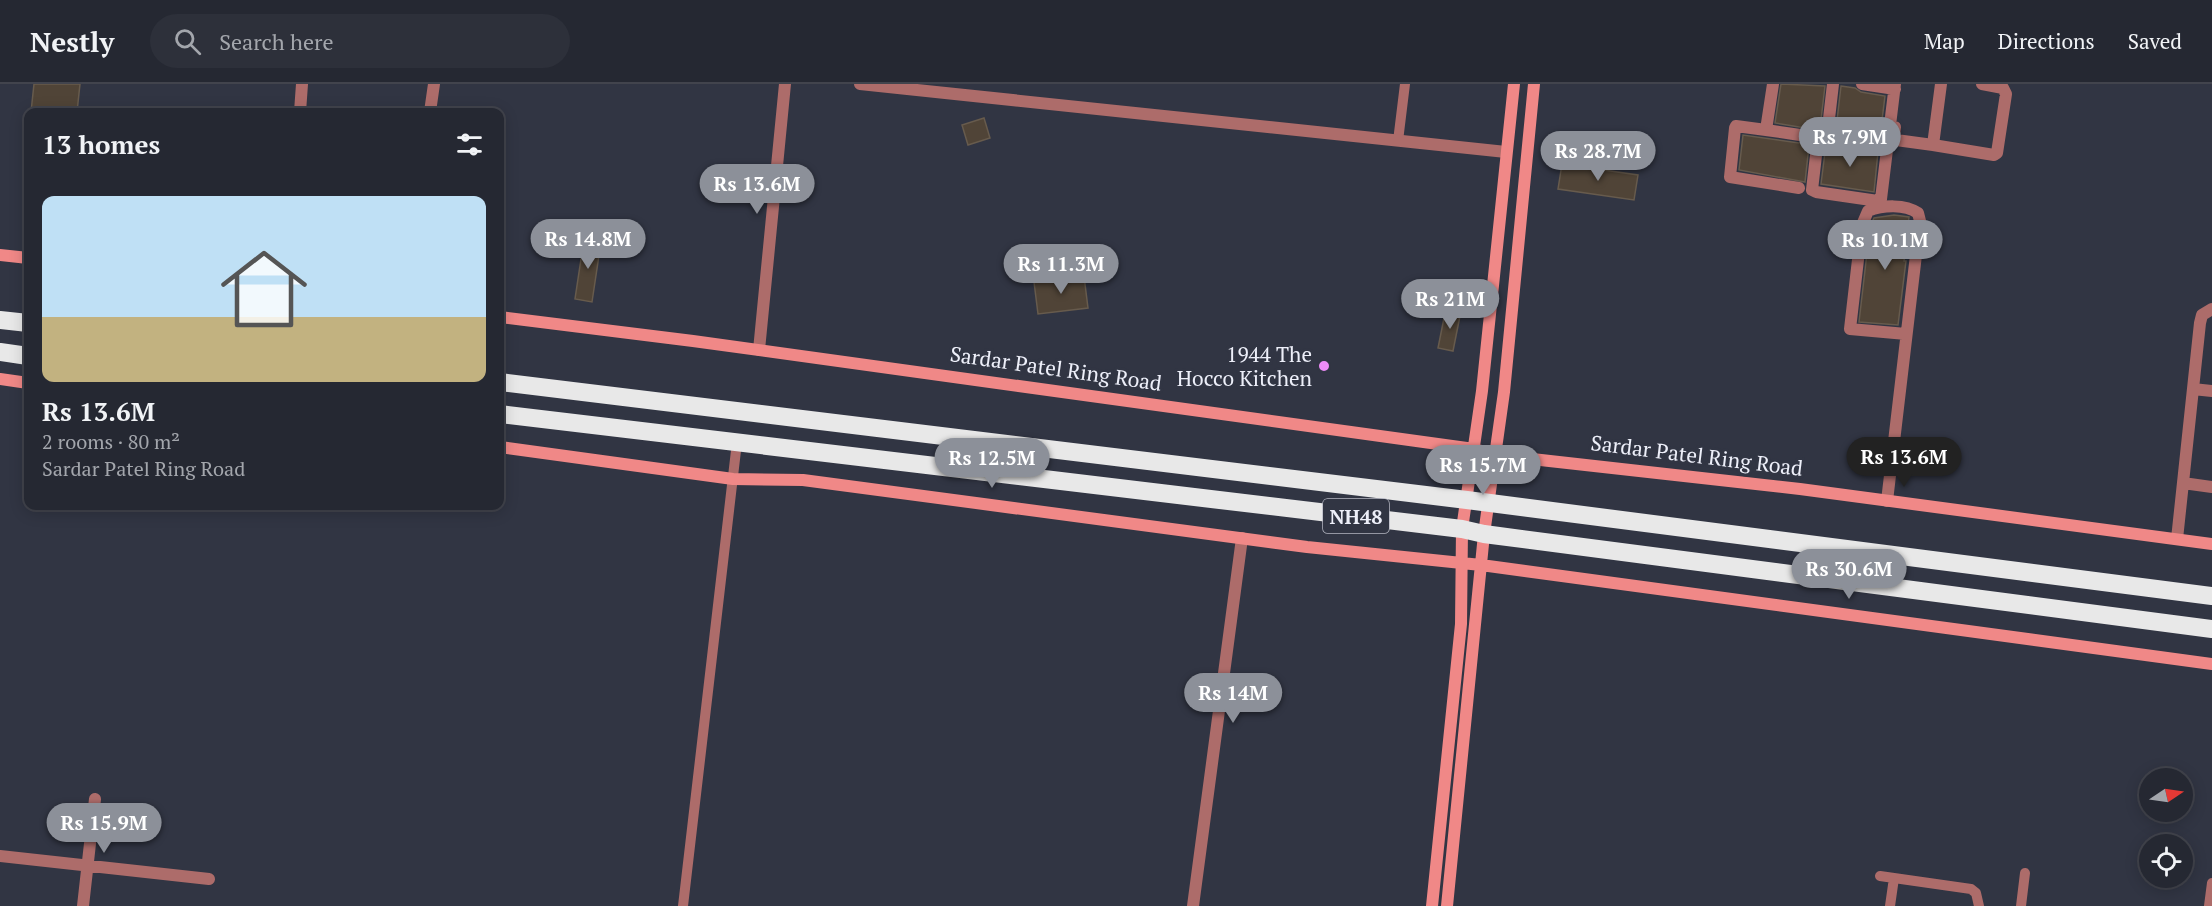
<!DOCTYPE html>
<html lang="en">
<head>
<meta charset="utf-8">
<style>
  :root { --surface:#252832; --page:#2d303a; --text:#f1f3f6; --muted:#a3a6ac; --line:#42444d; --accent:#8c9099 }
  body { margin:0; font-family:"PT Serif",serif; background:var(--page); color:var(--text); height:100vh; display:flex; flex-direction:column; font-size:22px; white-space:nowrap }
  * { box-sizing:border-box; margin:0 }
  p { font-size:20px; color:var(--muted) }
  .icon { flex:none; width:33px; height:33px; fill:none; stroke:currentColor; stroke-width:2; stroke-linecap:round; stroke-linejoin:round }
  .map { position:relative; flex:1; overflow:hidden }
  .sheet { position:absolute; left:24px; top:24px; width:480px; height:402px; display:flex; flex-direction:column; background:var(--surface); border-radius:12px; box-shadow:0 3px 15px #0003,0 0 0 2px var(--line) }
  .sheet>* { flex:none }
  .needle { width:39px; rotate:77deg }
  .controls { position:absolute; left:2139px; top:684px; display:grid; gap:12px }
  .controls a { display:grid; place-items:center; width:54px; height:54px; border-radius:50%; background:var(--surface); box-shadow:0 3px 15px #0003,0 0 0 2px var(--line); font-size:30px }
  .price { position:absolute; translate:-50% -51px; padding:0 14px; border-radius:21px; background:var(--accent); color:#fff; font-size:20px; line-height:39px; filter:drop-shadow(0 2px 3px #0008) }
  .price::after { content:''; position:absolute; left:50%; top:36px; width:18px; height:14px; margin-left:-9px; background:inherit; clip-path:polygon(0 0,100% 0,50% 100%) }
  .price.selected { background:#222; color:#fff }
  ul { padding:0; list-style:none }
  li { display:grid; align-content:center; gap:12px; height:318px; padding:0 18px }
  li span { display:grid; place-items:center; height:186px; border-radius:12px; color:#555 }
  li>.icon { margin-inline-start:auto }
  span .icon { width:108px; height:108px; fill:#fffc; stroke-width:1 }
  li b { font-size:26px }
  h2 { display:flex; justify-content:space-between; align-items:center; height:72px; padding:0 18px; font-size:26px }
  header { display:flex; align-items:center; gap:36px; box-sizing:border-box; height:84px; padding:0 30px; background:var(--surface); border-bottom:2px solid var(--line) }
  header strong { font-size:28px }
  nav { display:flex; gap:33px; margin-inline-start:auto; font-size:21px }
  .search { width:420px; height:54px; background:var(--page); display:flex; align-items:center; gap:15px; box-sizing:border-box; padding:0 21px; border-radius:33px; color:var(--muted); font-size:22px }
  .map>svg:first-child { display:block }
</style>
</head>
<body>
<header>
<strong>Nestly</strong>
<div class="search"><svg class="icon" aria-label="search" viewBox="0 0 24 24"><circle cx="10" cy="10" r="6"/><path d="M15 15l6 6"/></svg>Search here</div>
<nav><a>Map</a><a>Directions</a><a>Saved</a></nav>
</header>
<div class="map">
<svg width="2212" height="822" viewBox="0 0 2212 822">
  <rect width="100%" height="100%" fill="#313543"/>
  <!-- building -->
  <path fill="#504437" stroke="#675b4d" stroke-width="1.5" d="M34,0H80L77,28H31Z
    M1781,0L1825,2L1820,44L1813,47L1810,53L1805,98L1739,86L1743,51L1799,59L1807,56L1808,49L1805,44L1775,39Z
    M1841,2L1855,4L1861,8L1885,12L1880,52L1836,45Z
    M984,34L990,54L968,61L962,41Z
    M1826,60L1878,68L1874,108L1821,100Z
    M1562,80L1638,91L1634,116L1558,105Z
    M1894,131L1909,133L1904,177H1906L1898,241L1859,238L1870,143L1874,134Z
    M584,155L601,158L592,218L575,215Z
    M1084,192L1088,224L1038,230L1034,198Z
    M1446,224L1461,227L1453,267L1438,264Z"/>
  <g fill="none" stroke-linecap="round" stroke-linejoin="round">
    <!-- lane -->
    <path stroke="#ad6c6a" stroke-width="10" d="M1398,57L1405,0
      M1880,792L1971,805L1976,809L1979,822
      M683,822L737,358
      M1890,822L1894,794
      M2021,822L2025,789
      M2209,822L2212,799"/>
    <!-- street -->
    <path stroke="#ad6c6a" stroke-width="12" d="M860,0L1506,68
      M1773,0L1766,46L1736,42L1735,44L1730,93L1799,104
      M1833,0L1827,52H1821L1818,54L1812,106L1816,108L1878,117L1881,115L1895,0
      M1862,0L1895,5
      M300,28L302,0
      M430,28L434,0
      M1895,43L1894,51L1896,56L1933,61L1941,0
      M1766,46L1800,51
      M1827,52L1887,61
      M1933,61L1994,71L1997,69L2006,10L2003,4L1982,0
      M759,266L785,0
      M2193,305L2212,307
      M2183,399L2212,403
      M1887,417L1920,137L1918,129C1905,120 1883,121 1868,127L1862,141L1850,245L1906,250
      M2177,455L2200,239L2202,231L2212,225
      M0,772L209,795
      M83,822L95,715
      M1193,822L1242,454"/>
    <!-- secondary -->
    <path stroke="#f08887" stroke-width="12" d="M0,171L28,174
      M500,233L693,257L1474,365L1496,371L1800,405L2212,460
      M0,295L28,299
      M500,363L733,395L803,396L1307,463L1481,481L2212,580
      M1432,822L1461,540L1462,445L1482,307L1514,0
      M1447,822L1484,450L1504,308L1534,0"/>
    <!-- highway -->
    <path stroke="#e8e8e8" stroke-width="18" d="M0,236L28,239
      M0,268L28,272
      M500,298L1467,416L2212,512
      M500,330L1462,445L1484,450L2212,545"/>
  </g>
  <!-- markers -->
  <circle fill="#ee8cf8" stroke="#313543" stroke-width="2" cx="1324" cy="282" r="6"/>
  <g text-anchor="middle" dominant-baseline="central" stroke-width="6" stroke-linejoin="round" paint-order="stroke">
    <!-- shield labels -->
    <rect fill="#313543" stroke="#b5b7c2" stroke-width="1.5" x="1323" y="415" width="66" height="34" rx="4.5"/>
    <g font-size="20" font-weight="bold" fill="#edeff9">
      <text x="1356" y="432">NH48</text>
    </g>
    <!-- poi labels -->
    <g font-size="21" fill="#edeff9" stroke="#313543" text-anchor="end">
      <text x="1312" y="270">1944 The<tspan x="1312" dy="24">Hocco Kitchen</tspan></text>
    </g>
    <!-- street labels -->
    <g font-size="21" fill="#edeff9" stroke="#313543">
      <text transform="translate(1056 284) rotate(8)">Sardar Patel Ring Road</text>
      <text transform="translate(1697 371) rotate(7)">Sardar Patel Ring Road</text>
    </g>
  </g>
</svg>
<div class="controls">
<a><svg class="needle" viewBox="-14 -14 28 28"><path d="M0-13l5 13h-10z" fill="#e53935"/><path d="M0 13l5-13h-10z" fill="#a3a6ac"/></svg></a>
<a><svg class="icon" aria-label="locate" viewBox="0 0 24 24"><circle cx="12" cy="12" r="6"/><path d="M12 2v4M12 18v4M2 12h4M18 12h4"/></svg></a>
</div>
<b class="price" style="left:1850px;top:84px">Rs 7.9M</b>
<b class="price" style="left:1598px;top:98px">Rs 28.7M</b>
<b class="price" style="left:757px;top:131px">Rs 13.6M</b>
<b class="price" style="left:588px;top:186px">Rs 14.8M</b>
<b class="price" style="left:1885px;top:187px">Rs 10.1M</b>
<b class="price" style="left:1061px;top:211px">Rs 11.3M</b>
<b class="price" style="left:1450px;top:246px">Rs 21M</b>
<b class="price selected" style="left:1904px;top:404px">Rs 13.6M</b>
<b class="price" style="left:992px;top:405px">Rs 12.5M</b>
<b class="price" style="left:1483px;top:412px">Rs 15.7M</b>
<b class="price" style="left:1849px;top:516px">Rs 30.6M</b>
<b class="price" style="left:1233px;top:640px">Rs 14M</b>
<b class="price" style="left:104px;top:770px">Rs 15.9M</b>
<section class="sheet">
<h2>13 homes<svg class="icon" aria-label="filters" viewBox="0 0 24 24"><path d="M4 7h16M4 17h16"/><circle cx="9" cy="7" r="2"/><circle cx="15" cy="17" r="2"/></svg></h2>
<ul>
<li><span style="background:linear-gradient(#bfe0f5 65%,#c2b280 0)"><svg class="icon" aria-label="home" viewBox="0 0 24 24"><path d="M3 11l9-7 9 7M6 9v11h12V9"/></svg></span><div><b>Rs 13.6M</b><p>2 rooms · 80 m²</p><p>Sardar Patel Ring Road</p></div></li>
</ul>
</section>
</div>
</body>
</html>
